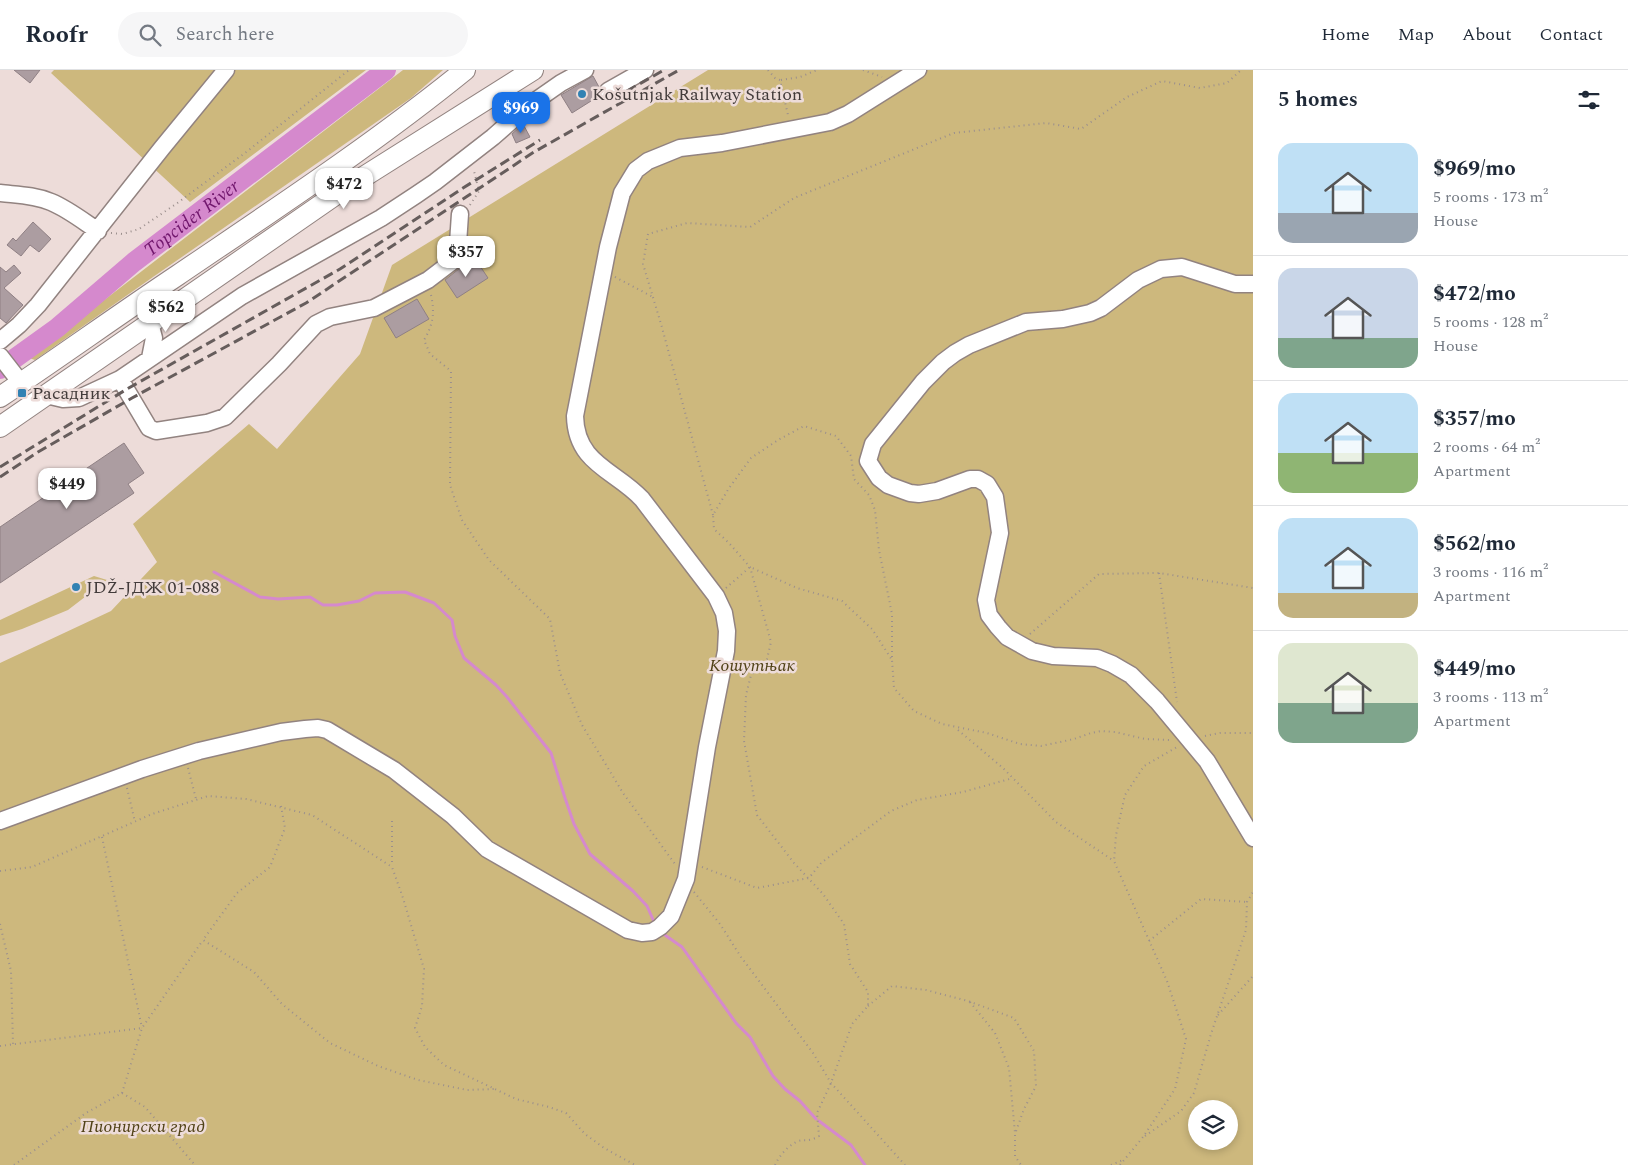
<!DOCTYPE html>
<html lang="en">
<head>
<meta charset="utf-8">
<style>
  :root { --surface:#fff; --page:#f6f6f7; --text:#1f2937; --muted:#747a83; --line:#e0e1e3; --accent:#1a73e8 }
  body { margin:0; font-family:Spectral,serif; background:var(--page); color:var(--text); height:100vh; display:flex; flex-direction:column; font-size:19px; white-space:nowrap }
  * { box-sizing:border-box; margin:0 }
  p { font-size:16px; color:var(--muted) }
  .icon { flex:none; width:28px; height:28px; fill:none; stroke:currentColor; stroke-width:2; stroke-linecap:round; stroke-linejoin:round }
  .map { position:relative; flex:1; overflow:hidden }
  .panel { display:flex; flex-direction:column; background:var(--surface); width:375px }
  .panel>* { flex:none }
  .controls { position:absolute; left:1188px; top:1030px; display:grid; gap:10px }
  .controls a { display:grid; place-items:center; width:50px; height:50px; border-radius:50%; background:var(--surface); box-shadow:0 2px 8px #0003; font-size:25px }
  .price { position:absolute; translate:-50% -42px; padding:0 11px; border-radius:10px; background:#fff; color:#222; font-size:16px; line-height:32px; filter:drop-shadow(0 1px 2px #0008) }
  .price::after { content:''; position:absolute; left:50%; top:30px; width:15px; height:11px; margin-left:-8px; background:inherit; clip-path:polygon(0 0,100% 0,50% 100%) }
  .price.active { background:var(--accent); color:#fff }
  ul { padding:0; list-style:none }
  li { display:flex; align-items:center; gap:15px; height:125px; padding:0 25px }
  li+li { border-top:1px solid var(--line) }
  li span { display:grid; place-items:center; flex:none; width:140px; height:100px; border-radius:15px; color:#555 }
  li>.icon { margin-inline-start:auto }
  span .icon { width:60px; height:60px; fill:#fffc; stroke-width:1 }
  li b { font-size:21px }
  h2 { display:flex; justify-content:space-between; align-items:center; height:60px; padding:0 25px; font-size:21px }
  header { display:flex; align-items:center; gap:30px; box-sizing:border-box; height:70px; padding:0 25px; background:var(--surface); border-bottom:1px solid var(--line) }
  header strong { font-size:24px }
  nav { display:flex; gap:28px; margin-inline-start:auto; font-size:18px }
  .search { width:350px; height:45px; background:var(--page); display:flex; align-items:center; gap:12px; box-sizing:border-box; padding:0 18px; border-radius:28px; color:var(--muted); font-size:19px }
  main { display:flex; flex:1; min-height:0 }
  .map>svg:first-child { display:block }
</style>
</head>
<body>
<header>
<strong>Roofr</strong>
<div class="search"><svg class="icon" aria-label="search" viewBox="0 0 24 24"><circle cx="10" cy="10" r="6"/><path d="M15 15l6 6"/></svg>Search here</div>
<nav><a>Home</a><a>Map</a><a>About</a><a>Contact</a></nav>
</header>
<main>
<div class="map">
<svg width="1253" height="1095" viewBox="0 0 1253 1095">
  <rect width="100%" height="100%" fill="#eddcd9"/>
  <!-- green -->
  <path fill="#cdb87d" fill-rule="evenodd" d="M54,0H366L190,132L51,3Z
    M403,0H443L411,28L153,207L35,290L29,288Z
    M708,0H1253V1095H0V593L111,541L157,492L133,454L249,354L277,379L360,284L392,195ZM1196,1039H1229V1071H1196Z
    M94,506L107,510L68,540L22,559L0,566V550Z"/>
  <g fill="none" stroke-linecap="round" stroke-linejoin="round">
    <!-- stream -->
    <path stroke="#d589cd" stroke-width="3" d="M214,502L260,527L278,529L310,527L323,535H337L359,531L375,523L405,522L434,533L452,550L455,566L464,588L496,615L507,627L551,683L565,728L574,754L590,784L633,821L647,836L655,854
      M662,863L682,877L736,953L750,967L773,1006L785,1019L800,1031L816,1049
      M819,1051L851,1075L865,1095"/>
    <!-- river -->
    <path stroke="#d589cd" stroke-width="20" id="s1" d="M0,299L57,258L134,192L386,0"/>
  </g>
  <!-- building -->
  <path fill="#ac9da1" stroke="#8f8084" d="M14,0H40L30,13Z
    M593,6L599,17V26L572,43L561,25Z
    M523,54L530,67L516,73L512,64Z
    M33,152L51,169L39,182L30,175L21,186L7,175L13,168L16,171Z
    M474,187L488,208L457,228L445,210Z
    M14,195L21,203L4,218L23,235L6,253L0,248V197L6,202Z
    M417,229L429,249L396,268L384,248Z
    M124,373L144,403L128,414L134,423L0,513V457Z"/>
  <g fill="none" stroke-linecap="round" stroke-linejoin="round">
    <defs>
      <path id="minor" d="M608,21L645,0
        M0,123C17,125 34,125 51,132C68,139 83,151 98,161
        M1253,214H1235L1182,197L1161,199L1138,210L1101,238L1090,243L1063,249L1026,252L969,275L955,283L943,292L923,312L873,374L868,391L879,408L888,415L910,423L919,424L937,421L970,409H978L987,414L995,427L1000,463L986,530L989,545L998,557L1007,567L1032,581L1053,586L1097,588L1112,594L1131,605L1157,631L1207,691L1253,768
        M0,271L19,255L38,235L162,78L226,0
        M0,286L21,313
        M150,288L154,268L150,253
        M120,309L149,358L156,361L207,353L225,347L279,294L316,254L330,247L374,238L428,210L457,188L460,144
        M46,325L63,329L79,328L120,309L242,226L381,148L416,125L435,112L493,67L528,36L561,13L585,0
        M0,751L142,699L199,681L281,662L305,659L318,658L327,660L394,700L453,746L487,779L628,860L642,863L652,862L660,857L671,846L686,809L707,677L726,581L727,561L724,543L716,526L642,429C615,400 576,394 575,346L608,177L622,123L636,100L648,91L680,78L722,73L830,52L848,44L918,0"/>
      <path id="major" d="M0,327C60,287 118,245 178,205C275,139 374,74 465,0
        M0,357L338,123L533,0"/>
    </defs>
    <!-- minor casing -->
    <use href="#minor" stroke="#928380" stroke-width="19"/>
    <!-- major casing -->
    <use href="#major" stroke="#928380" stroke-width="22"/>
    <!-- path -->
    <path stroke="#9b8f8d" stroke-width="2" stroke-dasharray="1 4" stroke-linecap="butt" d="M768,0L775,8L780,10L788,45
      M863,0L882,7
      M781,10L800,7L817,0
      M470,135L479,121L474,101
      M111,163L123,164L139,159L176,134L245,83L349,0
      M615,207L653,227
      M431,225C435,243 433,255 424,270L430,284L451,301L450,415L462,450L489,490L550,549L560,603L582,655L623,723L675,794
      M713,445L661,254L643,194L648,164L687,153L750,157L794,128L954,63L1046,53L1081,59L1127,27L1162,11L1200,18L1227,13L1241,0
      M1159,503L1177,632
      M726,518L750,497L797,518L842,531L872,559L892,590
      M1030,564L1099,504L1159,503L1253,518
      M958,660L1003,698L1056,752L1114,791
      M1205,666L1220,663H1253
      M188,698L196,729
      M127,718L135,752
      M281,736L285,758L270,797L237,823L203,870L254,902L282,934L330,973L378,996L418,1010L467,1020L494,1019
      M392,751V796
      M102,767L142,958
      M702,797L757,818L809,808L821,793L891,741L917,730L963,722L1013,708
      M0,801L32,797L152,744L208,726L246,729L312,745L392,797L403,828L424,899L422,936L415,958L425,977L444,995L516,1029L549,1037L566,1043L585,1064L604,1078L635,1095
      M694,822L720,854L741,887L813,983L831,1013L905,1095
      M0,854L11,901L13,974
      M1149,871L1201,829L1247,832
      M970,932L995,963L1009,998L1015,1063
      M868,936L892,916L926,920L968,931L1014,948L1034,981L1036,1016L1024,1039L1015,1064V1086L1021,1095
      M1218,945L1253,906
      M0,976L142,958
      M122,1023L142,958L203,870
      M1145,1066L1181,1041L1194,1023L1211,964L1246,860L1247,832L1253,822
      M14,1095L86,1043L122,1023L145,1037L195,1095
      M775,1095C779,1086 787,1077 796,1072C804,1068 808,1073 819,1066L817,1043L831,1013L852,954L868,936V922L850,894L844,854L823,824L794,793L757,745L744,671L746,625L751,605L767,589L771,572L750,497L729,473L714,459L713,445L729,418L751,388L778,370L804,356L836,366L851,386L854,409L869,425L875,440L879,480L892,544V590L894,618L914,641L942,654L987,663L1020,674L1041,676L1074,669L1091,663L1101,661L1115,662L1145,669L1171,670
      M1111,1095L1123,1090
      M1120,1095L1143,1067L1175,1019L1186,969L1167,911L1114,791L1116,765L1125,725L1144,696L1177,677"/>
    <!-- minor -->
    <use href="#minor" stroke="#fff" stroke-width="16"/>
    <!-- major -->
    <use href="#major" stroke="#fff" stroke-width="20"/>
    <!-- rail -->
    <path stroke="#665d5c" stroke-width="3" stroke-dasharray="10 5" stroke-linecap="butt" d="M627,21L664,0
      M0,397L127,319L340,199L463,118L540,70
      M0,407L38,382L132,328L306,233L534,82L679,0"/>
  </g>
  <!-- markers -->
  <g fill="#3182b3" stroke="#eddcd9" stroke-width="2">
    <circle cx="582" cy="24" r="5"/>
    <rect x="17" y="318" width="10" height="10" rx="2.5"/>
    <circle cx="76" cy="517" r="5"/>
  </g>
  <g text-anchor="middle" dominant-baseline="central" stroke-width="5" stroke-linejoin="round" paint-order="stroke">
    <!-- poi labels -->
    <g font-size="18" fill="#423b3a" stroke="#eddcd9" text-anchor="start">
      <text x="592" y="24">Košutnjak Railway Station</text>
      <text x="32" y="323">Расадник</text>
      <text x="86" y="517">JDŽ-JДЖ 01-088</text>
    </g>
    <!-- park labels -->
    <g font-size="18" font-style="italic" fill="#514217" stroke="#eddcd9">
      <text x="752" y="595">Кошутњак</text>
      <text x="143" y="1056">Пионирски град</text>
    </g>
    <!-- water labels -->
    <g font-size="19" font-style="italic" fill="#71176d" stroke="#eddcd9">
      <text stroke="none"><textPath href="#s1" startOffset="244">Topcider River</textPath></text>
    </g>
  </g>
</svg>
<div class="controls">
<a><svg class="icon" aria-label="layers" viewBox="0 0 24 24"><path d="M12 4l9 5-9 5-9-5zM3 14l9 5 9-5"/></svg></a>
</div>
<b class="price active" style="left:521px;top:64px">$969</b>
<b class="price" style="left:344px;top:140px">$472</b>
<b class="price" style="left:466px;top:208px">$357</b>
<b class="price" style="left:166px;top:263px">$562</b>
<b class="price" style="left:67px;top:440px">$449</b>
</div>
<section class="panel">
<h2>5 homes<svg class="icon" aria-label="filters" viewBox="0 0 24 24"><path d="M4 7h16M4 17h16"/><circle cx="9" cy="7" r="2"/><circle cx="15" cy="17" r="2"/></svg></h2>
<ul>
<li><span style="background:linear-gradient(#bfe0f5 70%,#9aa5b1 0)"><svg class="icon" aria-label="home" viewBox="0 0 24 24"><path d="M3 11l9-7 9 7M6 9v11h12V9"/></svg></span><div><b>$969/mo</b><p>5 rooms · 173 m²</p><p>House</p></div></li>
<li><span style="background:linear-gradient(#c9d6e8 70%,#7fa58c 0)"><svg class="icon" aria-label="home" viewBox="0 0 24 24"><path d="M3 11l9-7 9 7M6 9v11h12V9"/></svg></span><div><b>$472/mo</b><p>5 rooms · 128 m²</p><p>House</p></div></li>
<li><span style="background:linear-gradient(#bfe0f5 60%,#8fb573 0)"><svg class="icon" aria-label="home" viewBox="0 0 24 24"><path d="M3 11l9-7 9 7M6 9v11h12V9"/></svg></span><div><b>$357/mo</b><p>2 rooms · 64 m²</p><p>Apartment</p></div></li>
<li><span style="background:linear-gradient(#bfe0f5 75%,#c2b280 0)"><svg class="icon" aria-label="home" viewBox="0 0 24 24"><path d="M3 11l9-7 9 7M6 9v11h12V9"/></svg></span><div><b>$562/mo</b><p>3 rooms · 116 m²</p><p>Apartment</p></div></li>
<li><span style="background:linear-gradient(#dfe7d0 60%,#7fa58c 0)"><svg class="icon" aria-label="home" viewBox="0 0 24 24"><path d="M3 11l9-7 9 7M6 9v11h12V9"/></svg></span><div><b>$449/mo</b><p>3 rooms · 113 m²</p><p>Apartment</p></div></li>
</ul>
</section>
</main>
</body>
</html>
